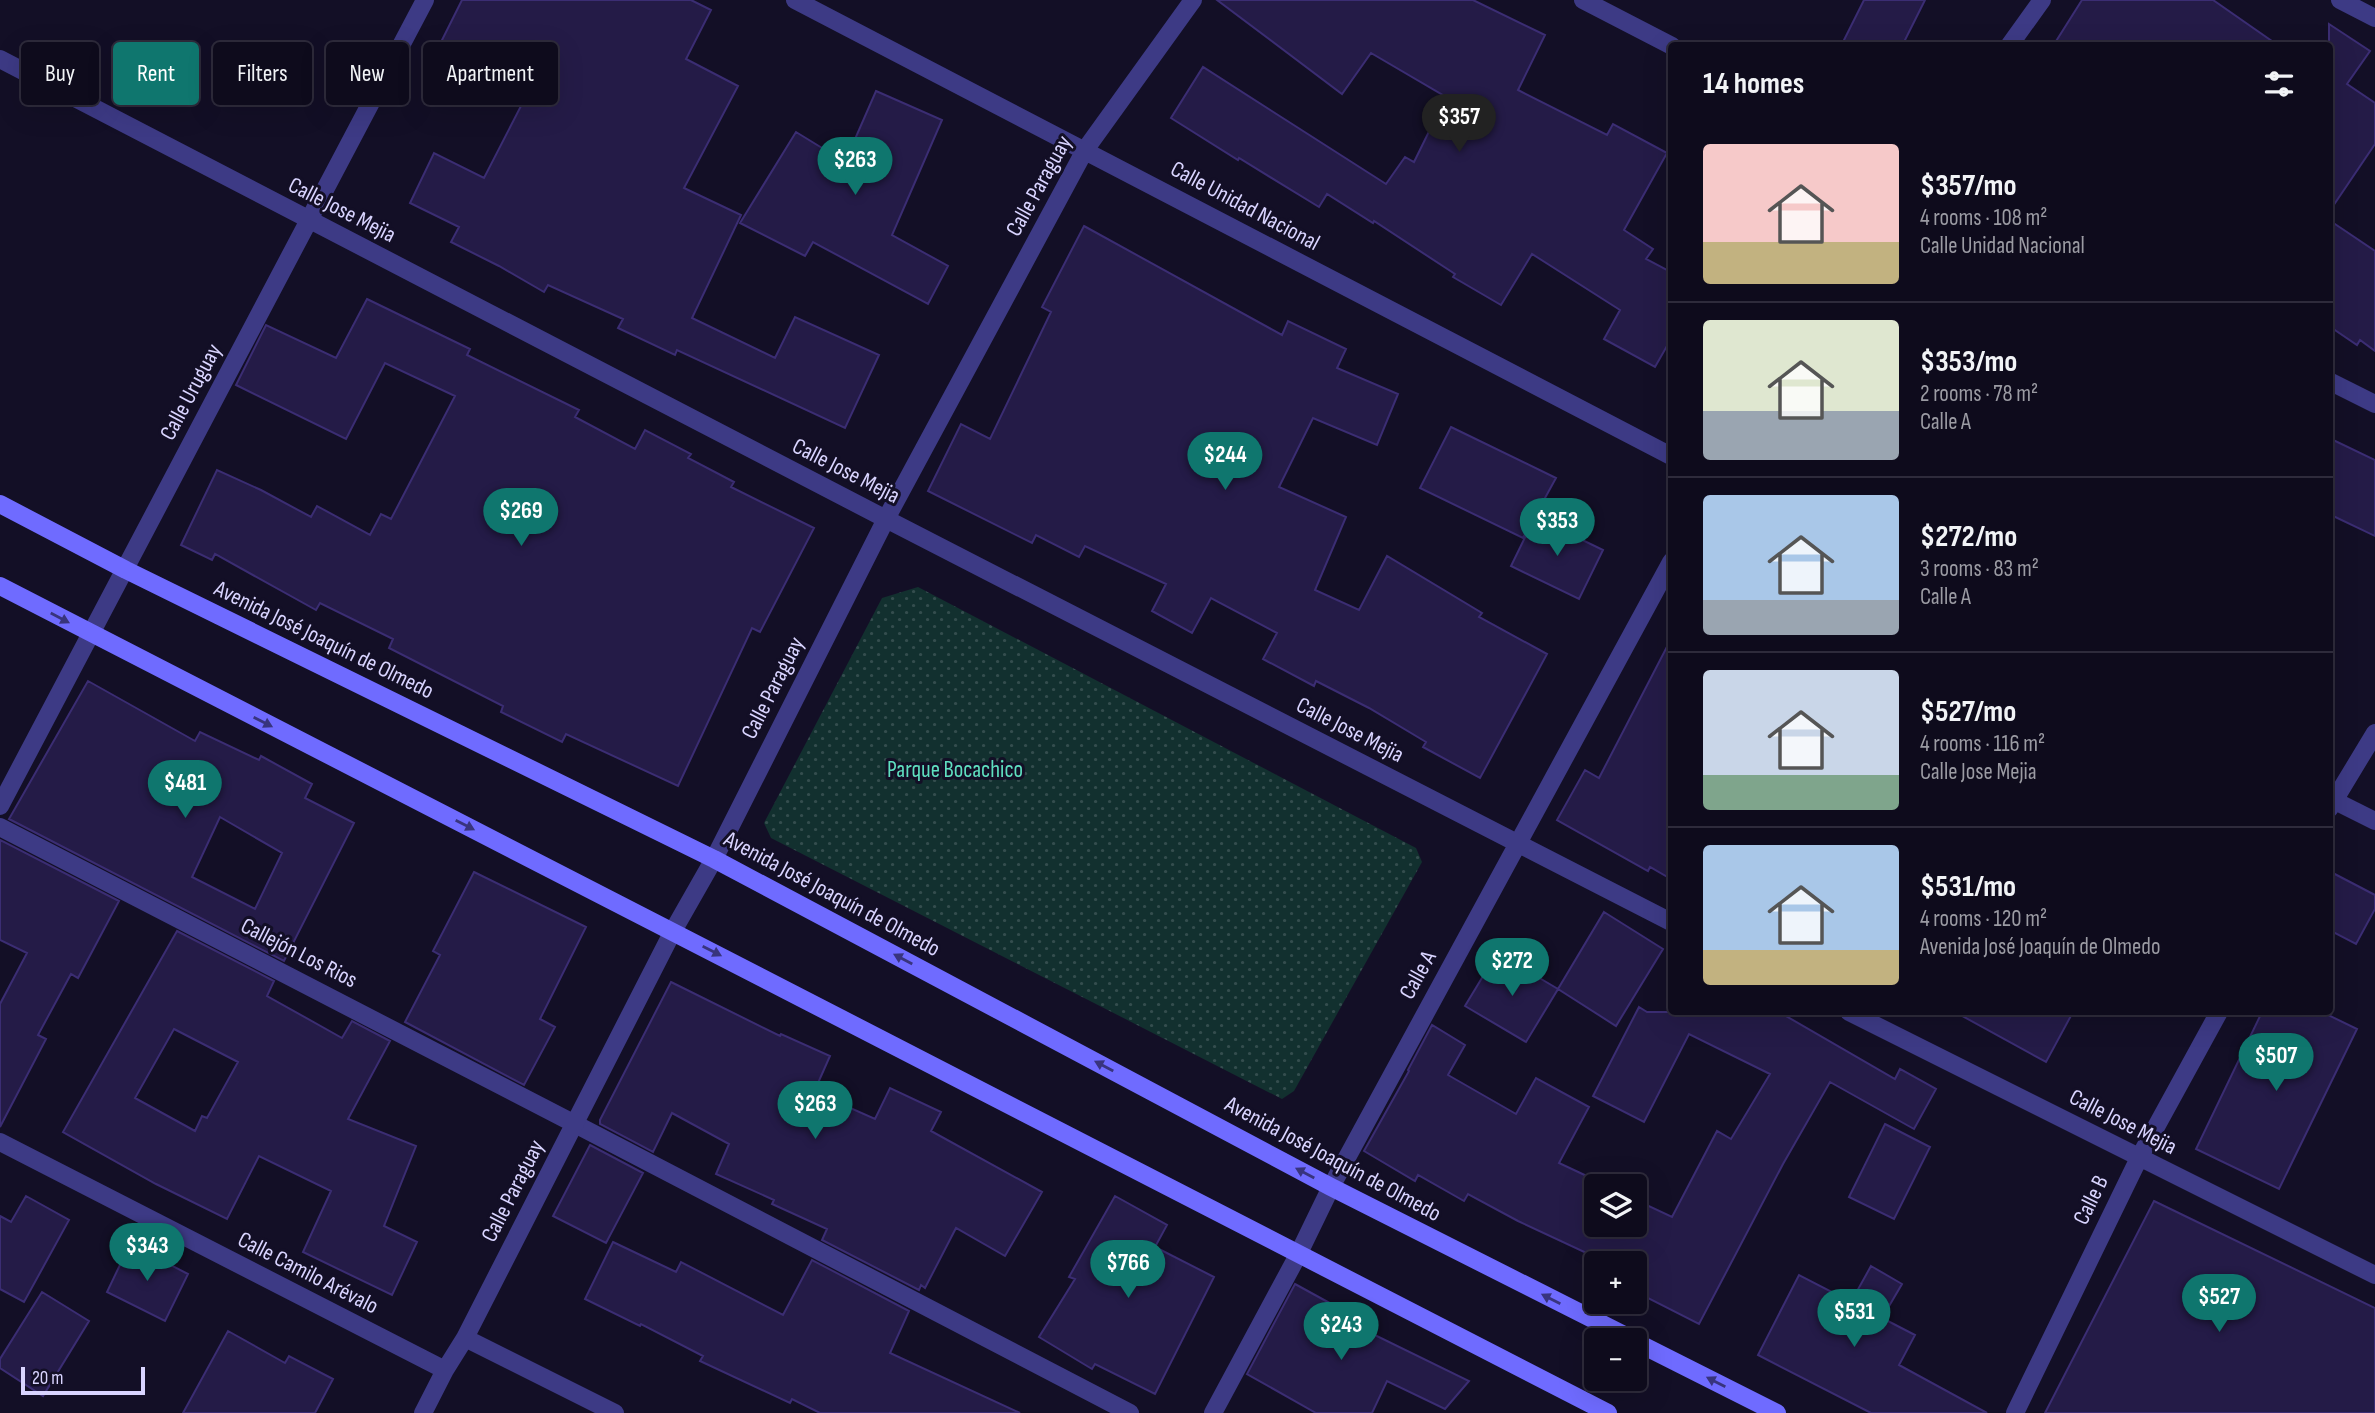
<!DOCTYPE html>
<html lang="en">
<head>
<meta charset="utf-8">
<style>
  body { margin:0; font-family:"Sofia Sans Condensed",sans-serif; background:#1c1929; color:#f1f3f6; height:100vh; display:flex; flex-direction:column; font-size:26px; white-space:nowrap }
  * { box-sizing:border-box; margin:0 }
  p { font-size:23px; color:#9b9ba3 }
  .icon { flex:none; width:38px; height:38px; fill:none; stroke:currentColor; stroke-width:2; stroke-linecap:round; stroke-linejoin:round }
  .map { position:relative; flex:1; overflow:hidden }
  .panel { position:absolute; left:1668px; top:42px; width:665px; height:973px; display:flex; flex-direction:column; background:#0e0b1c; border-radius:7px; box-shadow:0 7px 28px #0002,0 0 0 2px #2e2b3b }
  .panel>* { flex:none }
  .guide { position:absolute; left:21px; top:42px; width:665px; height:63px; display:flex; gap:14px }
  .fabs { position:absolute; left:1584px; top:1174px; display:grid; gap:14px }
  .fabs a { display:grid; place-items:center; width:63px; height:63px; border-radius:7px; background:#0e0b1c; box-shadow:0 7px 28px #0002,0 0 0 2px #2e2b3b; font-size:35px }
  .scale { position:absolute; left:21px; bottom:18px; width:124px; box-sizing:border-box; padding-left:7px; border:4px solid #d9d4ff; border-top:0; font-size:19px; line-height:24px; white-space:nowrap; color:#d9d4ff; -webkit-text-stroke:5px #130f26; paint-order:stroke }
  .price { position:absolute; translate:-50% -60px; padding:0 16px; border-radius:24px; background:#0f766e; color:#fff; font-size:23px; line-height:46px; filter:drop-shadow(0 2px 4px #0008) }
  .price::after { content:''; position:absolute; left:50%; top:42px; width:21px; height:16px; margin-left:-10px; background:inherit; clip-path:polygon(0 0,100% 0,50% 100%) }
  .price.selected { background:#222; color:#fff }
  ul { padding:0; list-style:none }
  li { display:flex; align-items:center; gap:21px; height:175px; padding:0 35px }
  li+li { border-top:2px solid #2e2b3b }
  li span { display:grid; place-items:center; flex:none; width:196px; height:140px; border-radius:7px; color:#555 }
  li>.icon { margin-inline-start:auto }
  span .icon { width:84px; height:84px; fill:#fffc; stroke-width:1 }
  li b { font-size:30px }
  h2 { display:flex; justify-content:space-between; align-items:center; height:84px; padding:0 35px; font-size:30px }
  .tag { padding:0 24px; border-radius:7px; background:#0e0b1c; box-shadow:0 7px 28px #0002,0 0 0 2px #2e2b3b; font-size:24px; line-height:63px }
  .tag.selected { background:#0f766e; color:#fff }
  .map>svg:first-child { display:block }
</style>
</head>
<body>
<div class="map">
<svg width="2375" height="1413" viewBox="0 0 2375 1413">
  <defs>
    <pattern id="grass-dots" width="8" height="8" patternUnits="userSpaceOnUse" patternTransform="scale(1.75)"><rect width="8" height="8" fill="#12302f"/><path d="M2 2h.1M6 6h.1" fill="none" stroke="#344d4e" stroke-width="1.8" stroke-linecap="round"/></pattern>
  </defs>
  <rect width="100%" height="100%" fill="#130f26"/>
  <path fill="url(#grass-dots)" d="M 918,587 L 1416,848 L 1422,862 L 1294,1091 L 1282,1099 L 771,838 L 764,823 L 882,598 Z"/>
  <path fill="#241b47" stroke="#3b2d73" stroke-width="2" fill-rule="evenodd" d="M 462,0 L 691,0 L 711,10 L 686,59 L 738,86 L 684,188 L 741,215 L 692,318 L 775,358 L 795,317 L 879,355 L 845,428 L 677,350 L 675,355 L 618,328 L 623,319 L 548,285 L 544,292 L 499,266 L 451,242 L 459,227 L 410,203 L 434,153 L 484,178 L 521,106 L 434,56 Z
    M 1217,0 L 1473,0 L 1545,35 L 1518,90 L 1607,135 L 1613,124 L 1667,153 L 1624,230 L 1653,249 L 1646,259 L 1671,272 L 1671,339 L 1655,367 L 1604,339 L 1620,310 L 1532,254 L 1501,305 L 1453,277 L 1455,274 L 1374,221 L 1373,223 L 1327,194 L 1319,207 L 1239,158 L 1238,160 L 1171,118 L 1203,67 L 1386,184 L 1405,157 L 1414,162 L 1446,97 L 1371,53 L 1342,94 Z
    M 1864,0 L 1925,0 L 1902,46 L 1841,46 Z
    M 2082,0 L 2213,0 L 2279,46 L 2053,46 Z
    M 2329,24 L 2370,51 L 2347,84 L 2375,103 L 2375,144 L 2329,212 Z
    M 876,91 L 942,120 L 892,235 L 948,266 L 928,304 L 813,242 L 805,256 L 740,223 L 796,132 L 845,162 Z
    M 2329,220 L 2375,251 L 2375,351 L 2360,340 L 2357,345 L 2329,326 Z
    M 1084,226 L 1282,335 L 1288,321 L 1346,349 L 1337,368 L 1398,394 L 1377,445 L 1313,418 L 1279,487 L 1346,517 L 1315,590 L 1359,610 L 1387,556 L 1482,613 L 1479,617 L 1547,654 L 1480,778 L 1423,747 L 1426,742 L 1369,708 L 1316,681 L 1314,686 L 1263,659 L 1277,633 L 1211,598 L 1192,633 L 1152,611 L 1166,584 L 1085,546 L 1079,557 L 1036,535 L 1032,543 L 928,491 L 961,424 L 990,439 L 1051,312 L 1042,307 Z
    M 367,299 L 470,349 L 467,355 L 579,410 L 575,417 L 635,449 L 645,430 L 691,454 L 688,458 L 734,482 L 731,487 L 814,528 L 760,632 L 752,628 L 678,786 L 566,734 L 562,742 L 501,712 L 503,706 L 389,648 L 393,639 L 320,603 L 316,610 L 215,554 L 212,560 L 181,545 L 217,470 L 261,490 L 311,517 L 317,506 L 370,535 L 381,514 L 391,519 L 455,396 L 385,363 L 346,439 L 236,385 L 266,325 L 336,358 Z
    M 1451,427 L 1556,478 L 1523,538 L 1420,488 Z
    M 2329,438 L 2375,460 L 2375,536 L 2329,514 Z
    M 1535,517 L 1603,550 L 1579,599 L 1511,566 Z
    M 1671,639 L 1671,879 L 1650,867 L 1648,871 L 1557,820 L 1585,770 L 1599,778 Z
    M 88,681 L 195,741 L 200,732 L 259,760 L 261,756 L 312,784 L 305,798 L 354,823 L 284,961 L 9,819 ZM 220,817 L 282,853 L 255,909 L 192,877 Z
    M 0,840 L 119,901 L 78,978 L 71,974 L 38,1035 L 46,1039 L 0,1127 L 0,1004 L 27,953 L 0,940 Z
    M 2329,871 L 2375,895 L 2375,909 L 2356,944 L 2329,930 Z
    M 474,872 L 586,927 L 540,1019 L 555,1027 L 524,1085 L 405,1022 L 440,955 L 433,951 Z
    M 1604,912 L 1663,949 L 1616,1026 L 1558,989 Z
    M 177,931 L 274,981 L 267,996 L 342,1038 L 352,1021 L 390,1041 L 348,1119 L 416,1146 L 384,1226 L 417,1242 L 392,1295 L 303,1252 L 331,1191 L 259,1156 L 227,1219 L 156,1184 L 63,1132 ZM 174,1029 L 238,1062 L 207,1118 L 202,1116 L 195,1131 L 135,1098 Z
    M 1497,953 L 1558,989 L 1526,1042 L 1465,1006 Z
    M 671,982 L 780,1036 L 781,1034 L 830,1056 L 814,1092 L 875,1119 L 890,1088 L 941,1112 L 931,1131 L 1042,1192 L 1005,1256 L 956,1228 L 925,1288 L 921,1285 L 919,1290 L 822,1240 L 827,1229 L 772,1204 L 774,1200 L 716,1174 L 729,1144 L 672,1113 L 653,1152 L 600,1124 L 600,1120 Z
    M 1639,1007 L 1647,1012 L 1779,1012 L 1895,1079 L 1900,1069 L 1936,1089 L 1914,1129 L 1830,1082 L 1783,1164 L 1699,1324 L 1634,1291 L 1634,1264 L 1610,1264 L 1518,1221 L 1468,1194 L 1464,1201 L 1418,1175 L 1415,1181 L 1364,1151 L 1409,1071 L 1408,1070 L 1432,1025 L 1465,1045 L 1448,1075 L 1516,1114 L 1536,1078 L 1589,1107 L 1559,1163 L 1608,1186 L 1596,1186 L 1596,1225 L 1634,1225 L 1634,1199 L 1672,1217 L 1717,1131 L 1731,1139 L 1770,1074 L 1689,1034 L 1644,1122 L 1593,1096 Z
    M 1955,1012 L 2073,1012 L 2046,1062 Z
    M 2262,1012 L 2322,1012 L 2357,1029 L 2279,1189 L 2196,1149 Z
    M 1885,1124 L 1930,1147 L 1894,1219 L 1849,1197 Z
    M 590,1145 L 643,1173 L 606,1243 L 553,1216 Z
    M 26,1196 L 69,1220 L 24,1302 L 0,1289 L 0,1216 L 11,1222 Z
    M 1115,1196 L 1167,1225 L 1155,1247 L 1214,1277 L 1155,1394 L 1095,1364 L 1092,1369 L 1039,1337 L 1075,1279 L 1069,1277 Z
    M 2154,1201 L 2375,1308 L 2375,1413 L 2045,1413 Z
    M 613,1242 L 676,1272 L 681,1262 L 783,1315 L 812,1260 L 909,1311 L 890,1353 L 1020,1413 L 820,1413 L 792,1399 L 790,1403 L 700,1361 L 703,1356 L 641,1324 L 640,1326 L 585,1299 Z
    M 130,1244 L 188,1274 L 165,1321 L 107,1292 Z
    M 1871,1266 L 1902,1284 L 1882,1318 L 1915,1335 L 1899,1365 L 1987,1413 L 1871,1413 L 1758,1355 L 1799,1275 L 1851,1302 Z
    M 1295,1284 L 1346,1312 L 1342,1319 L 1469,1381 L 1445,1409 L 1387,1381 L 1372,1413 L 1316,1413 L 1247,1374 Z
    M 42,1292 L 89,1321 L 43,1396 L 0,1368 L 0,1359 Z
    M 228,1331 L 285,1363 L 289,1356 L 333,1379 L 315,1413 L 183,1413 Z"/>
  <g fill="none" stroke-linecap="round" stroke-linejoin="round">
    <path stroke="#3d3a85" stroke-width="18" d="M 575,1124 L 1130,1413"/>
    <path stroke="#3d3a85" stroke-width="18" d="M 795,0 L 1671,456
      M 1583,0 L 1672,46
      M 2340,0 L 2375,18
      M 2009,46 L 2042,0
      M 0,59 L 886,519 L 1671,922
      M 2329,381 L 2375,404
      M 2329,798 L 2375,821
      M 0,806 L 425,0
      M 2329,809 L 2375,733
      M 0,827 L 575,1124
      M 1849,1012 L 2375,1275
      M 0,1142 L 445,1370
      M 465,1338 L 615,1413
      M 423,1413 L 445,1370 L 465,1338 L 673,931 L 714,859 L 886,519 L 1085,150 L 1193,0
      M 1213,1413 L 1298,1255 L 1331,1187 L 1671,562
      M 2015,1413 L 2139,1158 L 2219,1012"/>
    <path stroke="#6f6bff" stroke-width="18" d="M 0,504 L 126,570 L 714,859 L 1331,1187 L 1634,1340
      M 0,586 L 1608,1413
      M 1634,1341 L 1777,1413"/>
  </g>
  <defs><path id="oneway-solid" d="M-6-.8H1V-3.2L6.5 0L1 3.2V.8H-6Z" transform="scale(1.75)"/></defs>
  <g fill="#38347d">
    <use href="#oneway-solid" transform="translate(60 618) rotate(28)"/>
    <use href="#oneway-solid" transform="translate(263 722) rotate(27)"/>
    <use href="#oneway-solid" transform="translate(465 825) rotate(27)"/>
    <use href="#oneway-solid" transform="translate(712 951) rotate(27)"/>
    <use href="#oneway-solid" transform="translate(903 959) rotate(-152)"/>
    <use href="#oneway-solid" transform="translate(1104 1066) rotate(-152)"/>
    <use href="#oneway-solid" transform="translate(1305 1173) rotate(-152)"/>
    <use href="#oneway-solid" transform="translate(1551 1299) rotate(-153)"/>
    <use href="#oneway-solid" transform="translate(1716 1382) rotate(-153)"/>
  </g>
  <g text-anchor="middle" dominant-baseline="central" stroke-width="6" stroke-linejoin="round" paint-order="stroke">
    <g font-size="23" fill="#d9d4ff" stroke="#130f26">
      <text transform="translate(1039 186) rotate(-61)">Calle Paraguay</text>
      <text transform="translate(1245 206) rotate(28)">Calle Unidad Nacional</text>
      <text transform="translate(342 210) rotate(27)">Calle Jose Mejia</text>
      <text transform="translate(191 392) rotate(-62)">Calle Uruguay</text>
      <text transform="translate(846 471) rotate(27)">Calle Jose Mejia</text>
      <text transform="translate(324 640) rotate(26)">Avenida José Joaquín de Olmedo</text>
      <text transform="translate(773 688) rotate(-63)">Calle Paraguay</text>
      <text transform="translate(1350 730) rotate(27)">Calle Jose Mejia</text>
      <text transform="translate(832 894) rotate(28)">Avenida José Joaquín de Olmedo</text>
      <text transform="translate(299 953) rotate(27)">Callejón Los Rios</text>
      <text transform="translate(1418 975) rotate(-61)">Calle A</text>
      <text transform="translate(2123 1122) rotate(27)">Calle Jose Mejia</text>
      <text transform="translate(1333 1159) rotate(28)">Avenida José Joaquín de Olmedo</text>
      <text transform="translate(513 1191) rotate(-63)">Calle Paraguay</text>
      <text transform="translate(2091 1200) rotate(-64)">Calle B</text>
      <text transform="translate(308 1273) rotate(27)">Calle Camilo Arévalo</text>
    </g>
    <g font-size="23" fill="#5fe0c0" stroke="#130f26">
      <text x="955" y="770">Parque Bocachico</text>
    </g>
  </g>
</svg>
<div class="fabs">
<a><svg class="icon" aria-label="layers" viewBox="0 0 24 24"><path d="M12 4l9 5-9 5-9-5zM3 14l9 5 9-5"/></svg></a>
<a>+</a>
<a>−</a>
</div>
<div class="scale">20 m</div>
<b class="price selected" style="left:1459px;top:154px">$357</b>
<b class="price" style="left:855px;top:197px">$263</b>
<b class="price" style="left:1225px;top:492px">$244</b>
<b class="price" style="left:521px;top:548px">$269</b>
<b class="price" style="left:1557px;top:558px">$353</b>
<b class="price" style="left:185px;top:820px">$481</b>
<b class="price" style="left:1512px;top:998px">$272</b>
<b class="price" style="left:2276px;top:1093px">$507</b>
<b class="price" style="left:815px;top:1141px">$263</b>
<b class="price" style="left:147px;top:1283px">$343</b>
<b class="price" style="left:1128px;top:1300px">$766</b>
<b class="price" style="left:2219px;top:1334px">$527</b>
<b class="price" style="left:1854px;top:1349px">$531</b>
<b class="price" style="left:1341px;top:1362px">$243</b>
<div class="guide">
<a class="tag">Buy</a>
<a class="tag selected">Rent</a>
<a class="tag">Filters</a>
<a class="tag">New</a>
<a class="tag">Apartment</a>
</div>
<section class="panel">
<h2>14 homes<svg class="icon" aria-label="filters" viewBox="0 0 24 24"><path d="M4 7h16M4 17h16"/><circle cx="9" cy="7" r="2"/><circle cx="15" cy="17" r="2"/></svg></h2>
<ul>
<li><span style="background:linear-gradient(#f6c9c9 70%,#c2b280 0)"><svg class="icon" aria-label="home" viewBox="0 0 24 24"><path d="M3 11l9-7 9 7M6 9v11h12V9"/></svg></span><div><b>$357/mo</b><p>4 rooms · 108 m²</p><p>Calle Unidad Nacional</p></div></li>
<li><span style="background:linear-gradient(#dfe7d0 65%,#9aa5b1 0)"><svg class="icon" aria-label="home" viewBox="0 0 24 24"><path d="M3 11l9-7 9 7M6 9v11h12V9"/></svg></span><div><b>$353/mo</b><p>2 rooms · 78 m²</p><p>Calle A</p></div></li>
<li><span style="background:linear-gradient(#a9c7e8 75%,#9aa5b1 0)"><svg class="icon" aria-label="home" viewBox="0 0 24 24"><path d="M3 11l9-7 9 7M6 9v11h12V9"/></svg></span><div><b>$272/mo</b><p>3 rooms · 83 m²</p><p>Calle A</p></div></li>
<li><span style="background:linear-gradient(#c9d6e8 75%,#7fa58c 0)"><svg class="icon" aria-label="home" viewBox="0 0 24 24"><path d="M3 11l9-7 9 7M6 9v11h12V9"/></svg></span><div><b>$527/mo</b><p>4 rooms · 116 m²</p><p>Calle Jose Mejia</p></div></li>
<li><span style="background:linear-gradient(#a9c7e8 75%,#c2b280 0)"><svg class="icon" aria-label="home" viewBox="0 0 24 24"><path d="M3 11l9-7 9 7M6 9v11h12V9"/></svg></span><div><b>$531/mo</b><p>4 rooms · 120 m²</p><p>Avenida José Joaquín de Olmedo</p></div></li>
</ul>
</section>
</div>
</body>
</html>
